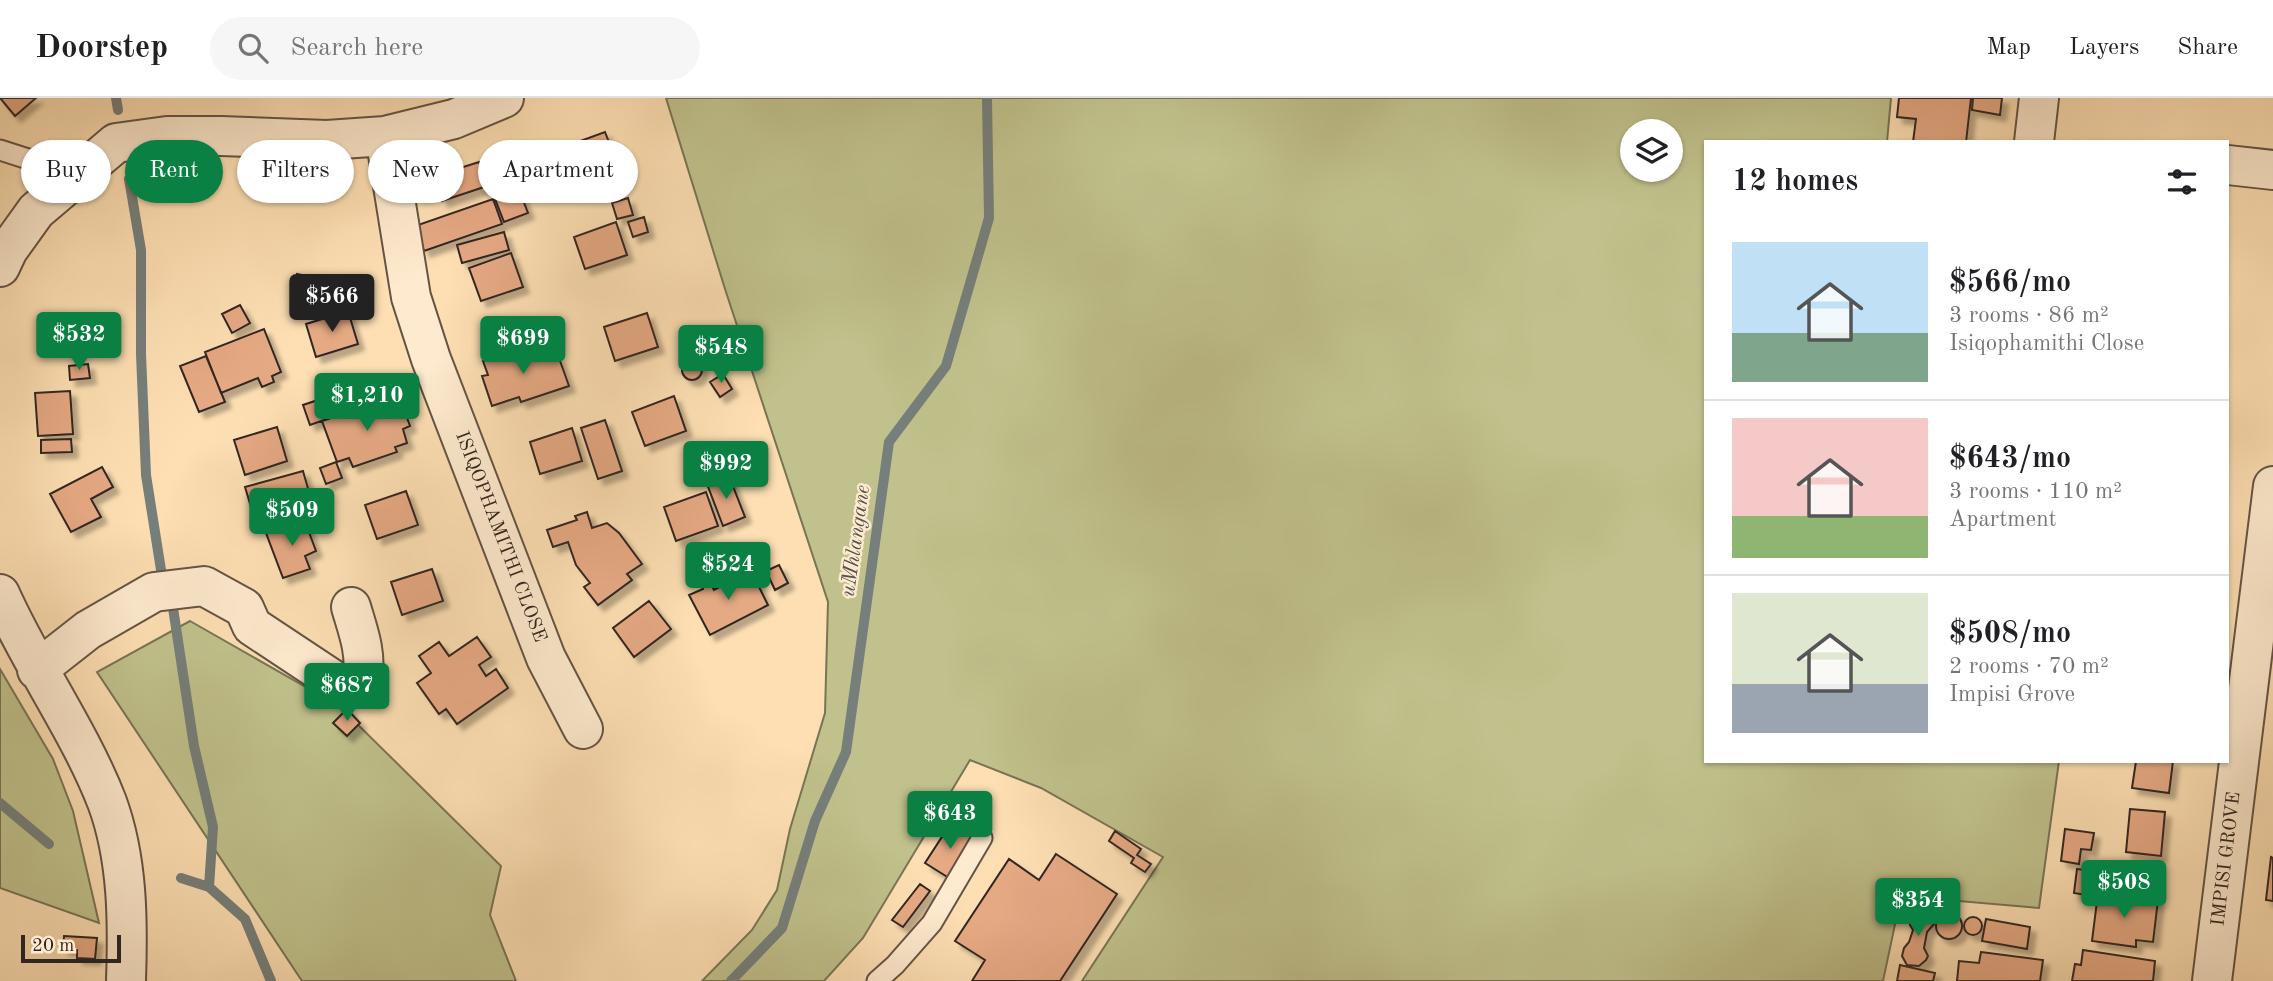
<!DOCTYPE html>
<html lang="en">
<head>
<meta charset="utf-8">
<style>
  body { margin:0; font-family:"Old Standard TT",serif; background:#f6f6f6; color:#202124; height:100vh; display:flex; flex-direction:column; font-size:26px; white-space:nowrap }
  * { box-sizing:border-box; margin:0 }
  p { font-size:23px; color:#757577 }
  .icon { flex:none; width:38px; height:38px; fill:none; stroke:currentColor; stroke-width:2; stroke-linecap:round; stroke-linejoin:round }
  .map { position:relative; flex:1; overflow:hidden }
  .sheet { position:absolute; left:1704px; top:42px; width:525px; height:623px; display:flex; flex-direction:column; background:#fff; border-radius:0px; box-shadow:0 2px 5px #0004 }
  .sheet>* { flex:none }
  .hud { position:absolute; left:21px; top:42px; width:665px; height:63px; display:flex; gap:14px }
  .buttons { position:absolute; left:1620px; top:21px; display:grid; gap:14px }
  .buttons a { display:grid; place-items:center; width:63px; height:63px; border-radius:50%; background:#fff; box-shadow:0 2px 5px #0004; font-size:35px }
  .scale { position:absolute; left:21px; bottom:18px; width:100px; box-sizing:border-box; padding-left:7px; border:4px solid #322620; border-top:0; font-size:19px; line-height:24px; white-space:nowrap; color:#322620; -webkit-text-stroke:5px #feeace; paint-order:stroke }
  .price { position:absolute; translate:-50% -60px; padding:0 16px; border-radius:7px; background:#0b8043; color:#fff; font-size:23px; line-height:46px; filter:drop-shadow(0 2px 4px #0008) }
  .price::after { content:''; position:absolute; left:50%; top:42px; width:21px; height:16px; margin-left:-10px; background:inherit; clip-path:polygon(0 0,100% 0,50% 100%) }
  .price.current { background:#222; color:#fff }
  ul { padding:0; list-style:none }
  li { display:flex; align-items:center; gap:21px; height:175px; padding:0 28px }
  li+li { border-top:2px solid #e0e0e0 }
  li span { display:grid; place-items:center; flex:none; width:196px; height:140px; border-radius:0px; color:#555 }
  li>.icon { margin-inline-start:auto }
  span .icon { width:84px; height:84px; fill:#fffc; stroke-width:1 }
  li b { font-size:30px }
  h2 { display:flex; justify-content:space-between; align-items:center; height:84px; padding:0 28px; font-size:30px }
  .chip { padding:0 24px; border-radius:32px; background:#fff; box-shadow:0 2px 5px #0004; font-size:24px; line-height:63px }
  .chip.current { background:#0b8043; color:#fff }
  header { display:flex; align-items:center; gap:42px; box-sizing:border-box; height:98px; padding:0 35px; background:#fff; border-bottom:2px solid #e0e0e0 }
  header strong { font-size:33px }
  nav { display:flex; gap:38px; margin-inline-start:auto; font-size:24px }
  .search { width:490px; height:63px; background:#f6f6f6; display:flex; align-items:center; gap:18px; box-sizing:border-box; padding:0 24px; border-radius:38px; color:#757577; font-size:26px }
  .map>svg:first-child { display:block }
</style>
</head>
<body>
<header>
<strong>Doorstep</strong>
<div class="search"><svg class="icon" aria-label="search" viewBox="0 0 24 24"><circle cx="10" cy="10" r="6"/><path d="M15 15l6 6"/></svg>Search here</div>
<nav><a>Map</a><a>Layers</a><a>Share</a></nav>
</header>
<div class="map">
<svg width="2273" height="883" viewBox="0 0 2273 883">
  <defs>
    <filter id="shadow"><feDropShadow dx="6" dy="6" stdDeviation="2" flood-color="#0004"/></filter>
  </defs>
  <rect width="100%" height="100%" fill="#fddfb3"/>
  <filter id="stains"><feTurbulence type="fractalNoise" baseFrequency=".00286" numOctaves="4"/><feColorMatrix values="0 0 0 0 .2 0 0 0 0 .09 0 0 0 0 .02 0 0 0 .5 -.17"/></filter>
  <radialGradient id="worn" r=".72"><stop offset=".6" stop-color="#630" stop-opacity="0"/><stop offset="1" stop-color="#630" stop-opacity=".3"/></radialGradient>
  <path fill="#c0c18c" stroke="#797456" stroke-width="2" fill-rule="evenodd" d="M 666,0 L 1891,0 L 1887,44 L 1706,44 L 1706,663 L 2059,663 L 2039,810 L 1901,798 L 1883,883 L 1082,883 L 1163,759 L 1041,690 L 970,662 L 863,840 L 824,883 L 702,883 L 752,832 L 777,792 L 790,731 L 825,615 L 828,504 L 725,191 ZM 1633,33 L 1671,33 L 1671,72 L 1633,72 Z
    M 190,523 L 339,608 L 501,768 L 490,817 L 516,883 L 302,883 L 97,574 Z
    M 0,571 L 53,661 L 73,713 L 99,825 L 0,790 Z"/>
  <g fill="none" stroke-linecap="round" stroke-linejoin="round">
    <path stroke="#767f7b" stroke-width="10" d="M 116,0 L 118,12
      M 129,81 L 141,152 L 141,256 L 146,377 L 161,472
      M 173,510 L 194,648 L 213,729 L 209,789
      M 0,705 L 49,746
      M 181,780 L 209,789 L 245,821 L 271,883
      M 731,883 L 782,830 L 815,723 L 846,654 L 889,344 L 946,268 L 989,120 L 987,0"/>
  </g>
  <path fill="#e5a984" stroke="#322620" stroke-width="2" filter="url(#shadow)" d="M 0,0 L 36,0 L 15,18 Z
    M 1899,0 L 1971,0 L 1966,44 L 1913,44 L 1916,21 L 1897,19 Z
    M 1973,0 L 2002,0 L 2000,17 L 1972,12 Z
    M 605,34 L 618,67 L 558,88 L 547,55 Z
    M 503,51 L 528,115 L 504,124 L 482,67 L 491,63 L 489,56 Z
    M 479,64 L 487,88 L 442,103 L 439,92 L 419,98 L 411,74 L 434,66 L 438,77 Z
    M 628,100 L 633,117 L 617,121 L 612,105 Z
    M 493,101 L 502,126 L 424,153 L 415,128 Z
    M 644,119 L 648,134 L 633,139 L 628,124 Z
    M 616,124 L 627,157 L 585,171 L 574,139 Z
    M 504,134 L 509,152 L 462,165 L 457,147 Z
    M 511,155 L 523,189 L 481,203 L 469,170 Z
    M 297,176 L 335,184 L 331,202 L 312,198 L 309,208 L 291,204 Z
    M 240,207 L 250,225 L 232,235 L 222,216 Z
    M 348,213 L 358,246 L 316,259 L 306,226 Z
    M 647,215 L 658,249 L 615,263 L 604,229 Z
    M 264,231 L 281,274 L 272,278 L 274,284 L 262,289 L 258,280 L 221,295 L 205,254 Z
    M 545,247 L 551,263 L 559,260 L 569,288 L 521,304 L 519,299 L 492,308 L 482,278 L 488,277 L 483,263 L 518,251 L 520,256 Z
    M 206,258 L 225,304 L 199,314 L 180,268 Z
    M682 272a10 10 0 1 1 20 0a10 10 0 1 1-20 0Z
    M 88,266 L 90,280 L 70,282 L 69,268 Z
    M 723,276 L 732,291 L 720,299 L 710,284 Z
    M 351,291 L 358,310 L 310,327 L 303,307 Z
    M 70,293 L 73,336 L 38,338 L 35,295 Z
    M 674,298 L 686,333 L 645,348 L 632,314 Z
    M 391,300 L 398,320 L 406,317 L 410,328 L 403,331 L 407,345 L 395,349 L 397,354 L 353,369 L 349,360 L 337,364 L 322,323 Z
    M 605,322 L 622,373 L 598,381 L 581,330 Z
    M 277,329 L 287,363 L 245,377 L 234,342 Z
    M 572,330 L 582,363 L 540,376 L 530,344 Z
    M 71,341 L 72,354 L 41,355 L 41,342 Z
    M 336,364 L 342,380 L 326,386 L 320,370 Z
    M 102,369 L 113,389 L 91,401 L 101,419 L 71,434 L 50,396 Z
    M 303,373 L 309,394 L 251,409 L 245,389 Z
    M 729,378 L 745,419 L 723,428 L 707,386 Z
    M 406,393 L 418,427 L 377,441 L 365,407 Z
    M 706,394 L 718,428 L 676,443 L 664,409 Z
    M 587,414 L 592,430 L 607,425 L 619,435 L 642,466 L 627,476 L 632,482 L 598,507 L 584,489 L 590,485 L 576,467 L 568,444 L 553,449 L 547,432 L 577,422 L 575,418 Z
    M 304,421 L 316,453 L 305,458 L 310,471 L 283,480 L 266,435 Z
    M 779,467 L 788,485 L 775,492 L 766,473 Z
    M 432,471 L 443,503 L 402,517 L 391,484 Z
    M 751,473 L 768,507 L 710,537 L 689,497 L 703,491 L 699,483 L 707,479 L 714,492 Z
    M 649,503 L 671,531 L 634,559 L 613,530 Z
    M 477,539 L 491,559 L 479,567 L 486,578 L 496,571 L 508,590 L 457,626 L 446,611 L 439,616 L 417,585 L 431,575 L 419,558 L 439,544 L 449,558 Z
    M 347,611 L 360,625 L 347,638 L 333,625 Z
    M 2136,663 L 2173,663 L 2169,695 L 2132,690 Z
    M 2130,711 L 2165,714 L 2161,758 L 2126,754 Z
    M 951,725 L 975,741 L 949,780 L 925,765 Z
    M 2065,731 L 2094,735 L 2091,752 L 2081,751 L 2079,766 L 2061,763 Z
    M 1115,733 L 1141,751 L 1137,757 L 1151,766 L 1145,774 L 1131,765 L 1134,760 L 1109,743 Z
    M 1056,756 L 1117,796 L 1060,883 L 972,883 L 985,862 L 955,843 L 1009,761 L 1039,782 Z
    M 2271,759 L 2273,760 L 2273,803 L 2266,802 Z
    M 2077,771 L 2108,775 L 2106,796 L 2098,795 L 2098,799 L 2074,795 Z
    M 920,786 L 930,793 L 903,829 L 892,822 Z
    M 2098,795 L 2158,802 L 2153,844 L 2136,842 L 2136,849 L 2092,843 Z
    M 1919,811 L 1931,815 L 1934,826 L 1927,834 L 1924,850 L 1928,858 L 1926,862 L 1919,868 L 1907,867 L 1902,858 L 1904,850 L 1909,844 L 1913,832 L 1910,827 L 1910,819 Z
    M1936 828a13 13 0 1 1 26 0a13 13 0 1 1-26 0Z
    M1964 828a9 9 0 1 1 18 0a9 9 0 1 1-18 0Z
    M 1986,821 L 2030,829 L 2027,851 L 1982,843 Z
    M 64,838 L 97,840 L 95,861 L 77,860 L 77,852 L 63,851 Z
    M 2083,852 L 2155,863 L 2153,883 L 2072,883 L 2075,866 L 2081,867 Z
    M 1981,854 L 2043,862 L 2040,883 L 1957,883 L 1959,863 L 1979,865 Z
    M 1900,867 L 1935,875 L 1933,883 L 1897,883 Z"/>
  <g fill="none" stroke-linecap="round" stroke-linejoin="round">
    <defs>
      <path id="lane" d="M 0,52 L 78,77
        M 877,883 L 895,867 L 932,825 L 982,740"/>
      <path id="street" d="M 385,38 L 411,199 L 431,261 L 546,560 L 583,631
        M 2034,44 L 2039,0
        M 2228,67 L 2273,72
        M 0,169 L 8,152 L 36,113 L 116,45 L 167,38 L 221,38 L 327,42 L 385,38 L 454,21 L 504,0
        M 0,496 C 32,568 79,632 107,704 C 128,761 128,824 126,883
        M 37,572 L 88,532 L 154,494 L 204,488 L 244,510 L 252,528 L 335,583 C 347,586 353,588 363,579 C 366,553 358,533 351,509
        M 2212,883 L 2273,388"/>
    </defs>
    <use href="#lane" stroke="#655445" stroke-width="23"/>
    <use href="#street" stroke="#655445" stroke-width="42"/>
    <use href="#lane" stroke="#feeace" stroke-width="19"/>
    <use href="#street" stroke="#feeace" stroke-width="38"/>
  </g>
  <g text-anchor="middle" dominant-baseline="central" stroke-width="5" stroke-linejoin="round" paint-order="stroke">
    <g font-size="19" fill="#322620" stroke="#feeace">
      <text transform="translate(500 439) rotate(69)">ISIQOPHAMITHI CLOSE</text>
      <text transform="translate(2227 761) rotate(-83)">IMPISI GROVE</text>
    </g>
    <g font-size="21" font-style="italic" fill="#54524d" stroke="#feeace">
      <text transform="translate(856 443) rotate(-82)">uMhlangane</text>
    </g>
  </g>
  <rect width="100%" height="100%" filter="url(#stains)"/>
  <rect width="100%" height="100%" fill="url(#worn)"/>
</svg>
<div class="buttons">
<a><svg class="icon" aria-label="layers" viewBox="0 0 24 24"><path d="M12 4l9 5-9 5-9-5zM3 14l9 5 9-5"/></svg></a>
</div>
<div class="scale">20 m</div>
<b class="price current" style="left:332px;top:236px">$566</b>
<b class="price" style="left:79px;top:274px">$532</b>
<b class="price" style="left:523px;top:278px">$699</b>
<b class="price" style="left:721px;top:287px">$548</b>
<b class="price" style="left:367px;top:335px">$1,210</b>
<b class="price" style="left:726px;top:403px">$992</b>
<b class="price" style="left:292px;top:450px">$509</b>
<b class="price" style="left:728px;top:504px">$524</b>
<b class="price" style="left:347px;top:625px">$687</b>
<b class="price" style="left:950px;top:753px">$643</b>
<b class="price" style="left:2124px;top:822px">$508</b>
<b class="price" style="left:1918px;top:840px">$354</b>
<div class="hud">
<a class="chip">Buy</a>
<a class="chip current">Rent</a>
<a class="chip">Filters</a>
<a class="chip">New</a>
<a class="chip">Apartment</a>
</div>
<section class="sheet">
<h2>12 homes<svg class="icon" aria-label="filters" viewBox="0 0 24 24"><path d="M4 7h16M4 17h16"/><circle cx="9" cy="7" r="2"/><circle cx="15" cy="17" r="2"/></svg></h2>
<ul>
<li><span style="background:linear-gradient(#bfe0f5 65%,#7fa58c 0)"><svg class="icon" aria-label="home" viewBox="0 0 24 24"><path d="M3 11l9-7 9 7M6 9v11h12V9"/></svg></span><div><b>$566/mo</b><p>3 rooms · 86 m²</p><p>Isiqophamithi Close</p></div></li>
<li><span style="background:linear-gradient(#f6c9c9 70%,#8fb573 0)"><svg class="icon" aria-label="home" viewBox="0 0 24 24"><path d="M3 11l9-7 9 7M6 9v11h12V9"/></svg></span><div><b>$643/mo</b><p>3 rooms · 110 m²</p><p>Apartment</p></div></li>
<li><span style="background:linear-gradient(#dfe7d0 65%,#9aa5b1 0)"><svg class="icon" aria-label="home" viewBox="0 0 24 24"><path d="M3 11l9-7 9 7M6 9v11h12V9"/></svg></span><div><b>$508/mo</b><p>2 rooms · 70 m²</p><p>Impisi Grove</p></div></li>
</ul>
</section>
</div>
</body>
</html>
